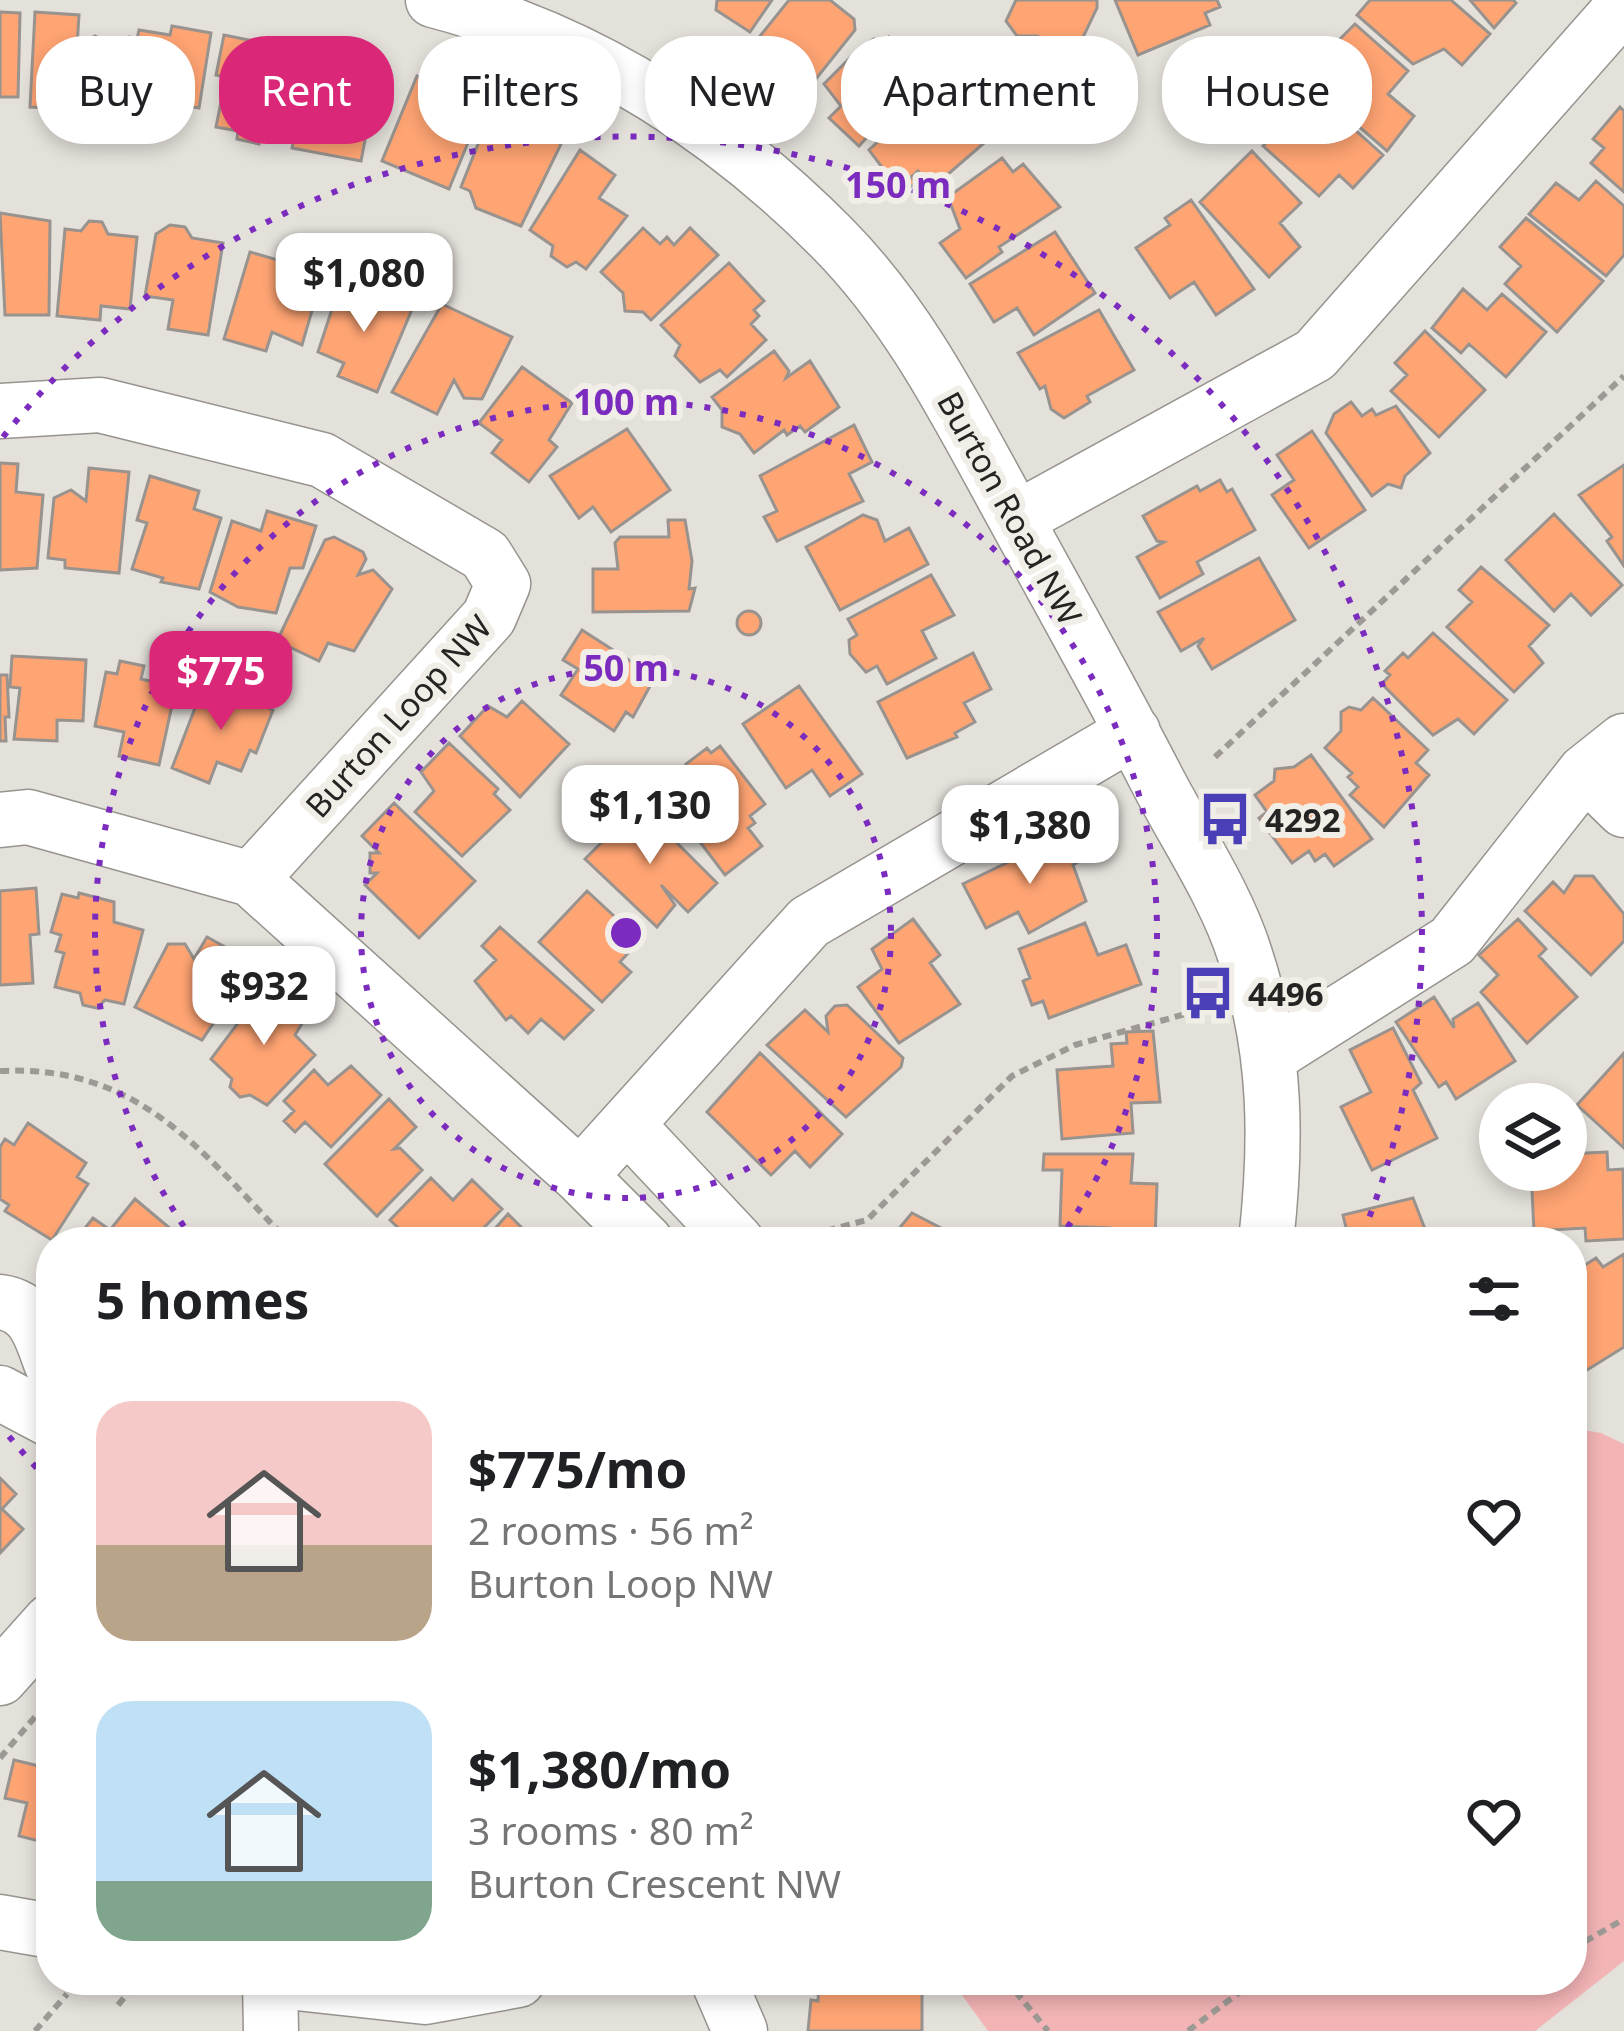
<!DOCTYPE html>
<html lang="en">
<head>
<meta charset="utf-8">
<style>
  body { margin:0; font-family:"Noto Sans",sans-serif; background:#f6f6f6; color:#202124; height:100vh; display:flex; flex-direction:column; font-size:45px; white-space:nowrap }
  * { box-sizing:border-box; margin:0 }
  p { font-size:39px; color:#757577 }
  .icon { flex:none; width:66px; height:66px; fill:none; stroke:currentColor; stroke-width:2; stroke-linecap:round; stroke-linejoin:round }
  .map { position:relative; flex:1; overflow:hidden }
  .drawer { position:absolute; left:36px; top:1227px; width:1551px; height:768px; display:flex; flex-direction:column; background:#fff; border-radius:48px; box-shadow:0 6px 18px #0003 }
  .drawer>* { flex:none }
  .guide { position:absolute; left:36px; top:36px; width:1554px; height:108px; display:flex; gap:24px }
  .buttons { position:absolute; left:1479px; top:1083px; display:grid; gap:24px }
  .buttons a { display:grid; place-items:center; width:108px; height:108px; border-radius:50%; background:#fff; box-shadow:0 6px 18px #0003; font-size:60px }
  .price { position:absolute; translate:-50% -102px; padding:0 27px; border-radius:24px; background:#fff; color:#222; font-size:39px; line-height:78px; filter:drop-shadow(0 3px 6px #0008) }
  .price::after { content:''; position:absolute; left:50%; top:72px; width:36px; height:27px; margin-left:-18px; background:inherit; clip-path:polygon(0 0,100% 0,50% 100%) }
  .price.selected { background:#db2777; color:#fff }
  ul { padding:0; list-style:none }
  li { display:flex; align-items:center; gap:36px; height:300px; padding:0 60px }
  li span { display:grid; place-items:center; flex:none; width:336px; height:240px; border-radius:36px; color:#555 }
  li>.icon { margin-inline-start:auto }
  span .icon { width:144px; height:144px; fill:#fffc; stroke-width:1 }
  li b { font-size:51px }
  h2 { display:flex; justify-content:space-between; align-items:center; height:144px; padding:0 60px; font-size:51px }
  .pill { padding:0 42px; border-radius:48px; background:#fff; box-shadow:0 6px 18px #0003; font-size:42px; line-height:108px }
  .pill.selected { background:#db2777; color:#fff }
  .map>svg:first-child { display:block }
</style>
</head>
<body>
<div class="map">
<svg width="1624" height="2031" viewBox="0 0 1624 2031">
  <rect width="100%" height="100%" fill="#e4e0da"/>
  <path fill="#f3b4b6" d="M 1572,1428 L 1601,1433 L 1624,1444 L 1624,1961 L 1535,2031 L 988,2031 L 951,1980 L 1572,1980 Z"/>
  <path fill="#ffa473" stroke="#99938f" stroke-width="3" d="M 717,0 L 772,0 L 750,32 L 716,10 Z
    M 789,0 L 830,0 L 854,19 L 855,30 L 811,85 L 795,71 L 786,82 L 748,51 Z
    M 1016,0 L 1097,0 L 1097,8 L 1075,54 L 1037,36 L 1017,36 L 1006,21 Z
    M 1115,0 L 1217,0 L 1220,7 L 1205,13 L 1210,25 L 1138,55 Z
    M 1370,0 L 1451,0 L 1490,34 L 1462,65 L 1444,49 L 1413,64 L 1357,15 Z
    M 1470,0 L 1513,0 L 1516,3 L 1494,28 Z
    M 0,12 L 20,13 L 18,97 L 0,97 Z
    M 35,12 L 79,15 L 77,47 L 95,36 L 110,44 L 106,112 L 30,107 Z
    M 1355,24 L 1408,71 L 1388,94 L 1414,116 L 1387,151 L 1302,77 Z
    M 172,26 L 211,33 L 199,108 L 120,95 L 129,37 L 137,39 L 139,30 L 170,35 Z
    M 224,35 L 273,45 L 275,75 L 293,79 L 285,121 L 274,119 L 270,140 L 260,138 L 259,144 L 237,139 L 238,131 L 216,127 L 226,77 L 216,75 Z
    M 889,37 L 923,75 L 859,146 L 829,118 L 841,106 L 824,84 L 858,50 L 874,39 L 881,46 Z
    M 339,59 L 379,67 L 361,161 L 292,148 L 307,73 L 334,79 Z
    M 417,76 L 455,92 L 448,111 L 476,123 L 449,189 L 382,161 Z
    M 936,88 L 984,143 L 932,188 L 918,171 L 911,177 L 916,182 L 902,194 L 869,150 Z
    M 1314,93 L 1383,155 L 1353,188 L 1339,175 L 1319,196 L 1263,146 Z
    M 1620,107 L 1624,111 L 1624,192 L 1591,163 L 1604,148 L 1593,139 Z
    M 525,121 L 563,140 L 521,226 L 476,208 L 470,191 L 461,187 L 486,124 L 516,141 Z
    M 580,150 L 615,175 L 599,198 L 627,216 L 586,269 L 576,262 L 567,267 L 551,256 L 553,246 L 530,230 Z
    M 1252,151 L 1301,203 L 1280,223 L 1300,247 L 1269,277 L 1200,202 Z
    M 1002,158 L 1013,172 L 1023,164 L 1060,207 L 999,247 L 1002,252 L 966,278 L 940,243 L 960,229 L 948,197 Z
    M 1596,181 L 1624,206 L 1624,255 L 1606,276 L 1529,214 L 1556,183 L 1579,200 Z
    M 1191,200 L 1254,289 L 1216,315 L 1194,282 L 1170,298 L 1136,248 L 1170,225 L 1165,218 Z
    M 0,213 L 50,221 L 49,315 L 5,315 Z
    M 1526,218 L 1603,281 L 1557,332 L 1505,284 L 1521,266 L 1500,247 Z
    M 89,221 L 102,222 L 108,234 L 137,237 L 130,309 L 101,306 L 100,320 L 57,316 L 65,229 L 81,231 Z
    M 170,225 L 185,227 L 192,238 L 223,243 L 208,335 L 168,329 L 173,300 L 145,296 L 156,234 Z
    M 643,228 L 660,244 L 667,237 L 674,245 L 690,228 L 718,255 L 651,320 L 643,312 L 625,311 L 623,293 L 601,272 Z
    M 1055,232 L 1095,293 L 1034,335 L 1017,308 L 994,322 L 970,284 Z
    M 250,252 L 323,273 L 302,345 L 272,332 L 266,351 L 224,339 Z
    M 729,263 L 764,301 L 754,310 L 759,316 L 751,324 L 766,340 L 727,377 L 720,370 L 700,382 L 675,356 L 680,345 L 661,325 Z
    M 354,285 L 413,307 L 377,392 L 338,376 L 344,363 L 318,352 L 334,303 L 345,288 Z
    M 1463,289 L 1487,310 L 1502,294 L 1546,332 L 1506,377 L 1469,344 L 1461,353 L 1432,328 Z
    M 442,304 L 512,337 L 482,399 L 464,398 L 454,380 L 437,414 L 392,392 Z
    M 1099,310 L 1134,370 L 1087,396 L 1090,402 L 1064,418 L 1051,409 L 1045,386 L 1040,389 L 1018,353 Z
    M 1425,331 L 1485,390 L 1439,437 L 1391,391 L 1407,375 L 1395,363 Z
    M 774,351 L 789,371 L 786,378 L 810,361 L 839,407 L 805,432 L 800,426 L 787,435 L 784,430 L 754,453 L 740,434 L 722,427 L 722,410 L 712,397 Z
    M 522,367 L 572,403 L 549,440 L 557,447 L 529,482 L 492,453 L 502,440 L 479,423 Z
    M 1351,402 L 1362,416 L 1372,409 L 1376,415 L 1396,406 L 1430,453 L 1405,476 L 1401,488 L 1388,484 L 1372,496 L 1326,433 L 1334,414 Z
    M 854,425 L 872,462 L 849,474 L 863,501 L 777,541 L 764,517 L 777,511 L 760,476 Z
    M 627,429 L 670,490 L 611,532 L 593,507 L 579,518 L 550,476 Z
    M 1312,431 L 1365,510 L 1309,548 L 1272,495 L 1294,480 L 1277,455 Z
    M 0,463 L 18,464 L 16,492 L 43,495 L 37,568 L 0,570 Z
    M 1624,465 L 1624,566 L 1607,541 L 1612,537 L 1579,495 Z
    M 89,468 L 129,472 L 119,573 L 65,568 L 65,560 L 48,558 L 54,498 L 71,490 L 86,501 Z
    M 150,476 L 199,491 L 194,509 L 221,518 L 199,589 L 161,582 L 163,578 L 132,569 L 147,523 L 137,520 Z
    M 1220,480 L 1227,492 L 1232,489 L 1255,530 L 1197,562 L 1203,574 L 1160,598 L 1137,557 L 1164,542 L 1157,541 L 1143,516 L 1197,486 L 1200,491 Z
    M 267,511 L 316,526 L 303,568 L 290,568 L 276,613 L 238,607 L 210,592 L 232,521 L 261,531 Z
    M 1554,514 L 1622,585 L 1591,615 L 1571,594 L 1554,611 L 1506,560 Z
    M 863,515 L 877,520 L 885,541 L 909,528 L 928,564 L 840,610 L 806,547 Z
    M 668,520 L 685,520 L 692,561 L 689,589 L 695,588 L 689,611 L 593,612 L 593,569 L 618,569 L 615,543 L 620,537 L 669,537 Z
    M 334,537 L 363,552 L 366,559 L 358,575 L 373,570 L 392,589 L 354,651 L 328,643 L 319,661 L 277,641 L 325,540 Z
    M 1259,558 L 1295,620 L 1212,669 L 1198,646 L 1204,638 L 1181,651 L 1158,612 Z
    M 1481,567 L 1549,625 L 1529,646 L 1543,663 L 1514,692 L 1447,627 L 1472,602 L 1459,590 Z
    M 931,575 L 954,615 L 922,631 L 936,658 L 887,684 L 877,666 L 866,672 L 850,654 L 849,640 L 857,635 L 848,619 Z
    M737 623a12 12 0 1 1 24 0a12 12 0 1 1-24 0Z
    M 582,630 L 655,677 L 633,717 L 626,712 L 614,731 L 561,695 L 578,669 L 563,660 Z
    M 1433,633 L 1507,700 L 1474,734 L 1458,719 L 1433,735 L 1382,684 L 1390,675 L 1385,671 L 1403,653 L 1408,658 Z
    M 973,653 L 991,689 L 964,703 L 975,722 L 955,733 L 957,737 L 907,758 L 878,702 Z
    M 12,656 L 86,660 L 83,721 L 57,720 L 57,741 L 14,739 L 20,688 L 10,687 Z
    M 120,661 L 144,666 L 141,679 L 176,687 L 159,765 L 119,756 L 124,732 L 95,726 L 106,672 L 117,674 Z
    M 0,675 L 7,675 L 9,717 L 5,717 L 6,741 L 0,741 Z
    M 205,682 L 273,710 L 256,753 L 250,750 L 241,771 L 217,762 L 209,783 L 172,768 Z
    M 799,686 L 862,774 L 830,796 L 812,770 L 786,788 L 743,724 Z
    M 1373,698 L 1428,750 L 1416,763 L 1429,775 L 1384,827 L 1350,795 L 1358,787 L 1348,777 L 1352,773 L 1325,748 L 1341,731 L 1341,712 L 1349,707 L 1361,710 Z
    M 522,701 L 569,744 L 520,797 L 460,736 L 488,706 L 507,717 Z
    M 449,743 L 498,789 L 494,794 L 510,810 L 462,856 L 415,812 L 434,791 L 421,772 Z
    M 720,746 L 765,804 L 750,816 L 755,823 L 748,828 L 762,846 L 725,875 L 662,792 L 690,770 L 686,764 L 707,748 L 711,753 Z
    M 1311,755 L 1372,839 L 1334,866 L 1325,854 L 1315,861 L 1309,851 L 1292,863 L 1259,818 L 1267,812 L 1255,795 L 1274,781 L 1275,769 L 1294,767 Z
    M 394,803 L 475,881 L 419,938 L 365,885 L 377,873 L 370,873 L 370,853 L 379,853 L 362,836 Z
    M 639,805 L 717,883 L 688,912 L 661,885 L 675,905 L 657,927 L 585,859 Z
    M 1064,835 L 1078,862 L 1073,865 L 1086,901 L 1029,933 L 1018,912 L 986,928 L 963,884 Z
    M 1575,876 L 1593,876 L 1624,914 L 1624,941 L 1591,975 L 1525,911 L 1553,882 L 1564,893 Z
    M 36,888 L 39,934 L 30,935 L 33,983 L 0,985 L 0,891 Z
    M 587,891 L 640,940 L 620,962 L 631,972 L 602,1002 L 539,942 Z
    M 79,893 L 114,902 L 114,922 L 143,930 L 124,1004 L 105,1000 L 97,1008 L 83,1005 L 80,993 L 55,987 L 64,953 L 56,951 L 61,935 L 51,932 L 62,894 L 78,898 Z
    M 913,919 L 940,955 L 930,963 L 960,1004 L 899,1043 L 858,987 L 882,969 L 872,949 Z
    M 1518,919 L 1546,949 L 1539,956 L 1577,997 L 1527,1043 L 1481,992 L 1498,975 L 1479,955 Z
    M 1085,923 L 1098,955 L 1126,945 L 1141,984 L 1049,1018 L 1043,1001 L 1032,1005 L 1023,981 L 1030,978 L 1019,949 Z
    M 500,927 L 593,1010 L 564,1039 L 541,1019 L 528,1033 L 511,1016 L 506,1020 L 475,981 L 496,960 L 482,946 Z
    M 207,937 L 254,963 L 202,1040 L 135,1007 L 168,944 L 185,944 L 194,959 Z
    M 271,979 L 280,988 L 276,992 L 304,1020 L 295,1035 L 315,1055 L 267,1105 L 250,1095 L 240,1097 L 230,1087 L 232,1079 L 211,1059 Z
    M 1434,997 L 1454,1028 L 1453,1019 L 1478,1003 L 1515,1061 L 1456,1099 L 1446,1082 L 1439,1087 L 1396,1022 Z
    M 847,1005 L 903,1058 L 901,1067 L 846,1117 L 767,1045 L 805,1010 L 828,1032 L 826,1016 L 835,1006 Z
    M 1393,1028 L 1421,1083 L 1413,1090 L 1437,1138 L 1372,1170 L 1341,1107 L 1371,1092 L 1350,1050 Z
    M 1153,1031 L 1160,1102 L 1131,1103 L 1133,1133 L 1062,1139 L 1057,1070 L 1113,1066 L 1111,1044 L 1127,1043 L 1126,1032 Z
    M 760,1053 L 842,1134 L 810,1167 L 795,1151 L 771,1175 L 707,1112 Z
    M 1624,1053 L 1624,1148 L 1577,1105 Z
    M 351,1066 L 381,1095 L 331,1147 L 305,1122 L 295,1132 L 284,1121 L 294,1111 L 284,1101 L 314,1070 L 328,1085 Z
    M 389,1099 L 416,1127 L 394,1149 L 400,1148 L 422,1170 L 377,1216 L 325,1164 Z
    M 28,1123 L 86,1163 L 77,1177 L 88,1184 L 52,1240 L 5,1211 L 9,1205 L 0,1199 L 0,1147 L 5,1139 L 14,1145 Z
    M 1607,1152 L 1608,1170 L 1623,1169 L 1624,1239 L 1586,1241 L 1585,1228 L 1534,1231 L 1531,1170 L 1566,1170 L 1566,1154 Z
    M 1044,1154 L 1133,1154 L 1131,1183 L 1157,1184 L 1155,1239 L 1110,1238 L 1110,1228 L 1060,1226 L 1062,1170 L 1043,1170 Z
    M 431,1178 L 453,1200 L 472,1180 L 502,1209 L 470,1242 L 413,1242 L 390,1220 Z
    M 1413,1198 L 1430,1242 L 1343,1242 L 1349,1240 L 1343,1215 Z
    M 135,1199 L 172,1230 L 163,1242 L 74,1242 L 93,1218 L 110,1230 Z
    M 912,1213 L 943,1229 L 940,1242 L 888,1242 Z
    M 508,1214 L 536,1242 L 483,1242 Z
    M 1624,1254 L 1624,1347 L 1587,1370 L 1572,1347 L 1572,1269 L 1574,1272 L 1596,1258 L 1603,1267 Z
    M 0,1478 L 16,1494 L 2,1509 L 23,1529 L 0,1553 Z
    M 14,1760 L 51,1769 L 51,1844 L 19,1836 L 27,1803 L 5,1798 Z
    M 828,1980 L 922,1980 L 922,2031 L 808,2031 L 811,2000 L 818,2001 L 819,1985 L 828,1986 Z"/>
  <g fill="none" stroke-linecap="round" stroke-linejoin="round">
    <defs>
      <path id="minor" d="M 433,0 C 588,40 721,126 833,239 C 911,318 959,416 1012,512 C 1060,600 1109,687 1155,776 C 1184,833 1226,894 1245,955 C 1277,1051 1277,1143 1266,1242
        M 0,411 L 100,405 L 322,460 L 485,555 L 503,584 L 489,617 L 251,879
        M 1016,519 L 1315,355 L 1624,5
        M 1585,772 L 1624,810
        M 0,820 L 28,817 L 251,879 L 580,1176 L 809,922 L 1133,732
        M 1270,1056 L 1452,941 L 1585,772 L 1624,741
        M 629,1127 L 737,1242
        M 580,1176 L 646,1242
        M 0,1302 C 33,1306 41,1334 51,1363
        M 0,1393 L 51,1420
        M 0,1678 L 51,1621
        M 0,1922 L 51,1931
        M 269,1980 L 425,1997 L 518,1980
        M 270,1980 L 271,2031
        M 718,1980 L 740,2031"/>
    </defs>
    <use href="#minor" stroke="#97948f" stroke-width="57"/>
    <path stroke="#9d9a95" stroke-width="6" stroke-dasharray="9 6" stroke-linecap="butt" d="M 1215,757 L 1624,376
      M 0,1071 C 139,1064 202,1152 289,1242
      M 783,1242 L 867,1220 L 1012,1076 L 1075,1045 L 1203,1009
      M 0,1758 L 51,1698
      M 1572,1949 L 1624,1919
      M 1006,1980 L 1048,2031
      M 118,2005 L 139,1980
      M 35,2031 L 67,1994
      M 1188,2031 L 1256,1980"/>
    <use href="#minor" stroke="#fff" stroke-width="54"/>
  </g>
  <g fill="none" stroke="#7b2cbf" stroke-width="6" stroke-dasharray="6 12">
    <circle cx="626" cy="933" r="265"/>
    <path d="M194 1241A531 531 0 1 1 1058 1241"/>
    <path d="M49 1481A796 796 0 0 1 3 1429M3 437A796 796 0 0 1 1361 1238"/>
  </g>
  <defs>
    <symbol id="bus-bare" viewBox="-9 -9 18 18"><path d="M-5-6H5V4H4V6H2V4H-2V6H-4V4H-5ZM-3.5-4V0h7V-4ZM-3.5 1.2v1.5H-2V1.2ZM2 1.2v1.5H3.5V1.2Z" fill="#4a3fb6" stroke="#f1eee8" stroke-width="2.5" paint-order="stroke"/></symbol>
  </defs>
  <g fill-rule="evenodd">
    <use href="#bus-bare" x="1187" y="781" width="76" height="76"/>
    <use href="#bus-bare" x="1170" y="955" width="76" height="76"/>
  </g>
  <g text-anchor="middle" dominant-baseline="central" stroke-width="12" stroke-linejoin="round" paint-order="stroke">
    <g font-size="33" fill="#262422" stroke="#f1eee8">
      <text transform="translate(1010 508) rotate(61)">Burton Road NW</text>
      <text transform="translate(398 716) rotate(-48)">Burton Loop NW</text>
    </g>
    <g font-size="33" font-weight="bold" fill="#262422" stroke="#f1eee8" text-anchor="start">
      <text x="1265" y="819">4292</text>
      <text x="1248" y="993">4496</text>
    </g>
  </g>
  <circle cx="626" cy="933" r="18" fill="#7b2cbf" stroke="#f1eee8" stroke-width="6"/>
  <g font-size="36" text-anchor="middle" font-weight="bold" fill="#7b2cbf" stroke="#f1eee8" stroke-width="12" stroke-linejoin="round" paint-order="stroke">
    <text x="898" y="198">150 m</text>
    <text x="626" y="415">100 m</text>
    <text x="626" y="681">50 m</text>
  </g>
</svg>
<div class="buttons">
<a><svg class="icon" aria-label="layers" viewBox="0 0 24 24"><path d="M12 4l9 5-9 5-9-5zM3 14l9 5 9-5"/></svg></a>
</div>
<b class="price" style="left:364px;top:335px">$1,080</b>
<b class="price selected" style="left:221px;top:733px">$775</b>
<b class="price" style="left:650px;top:867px">$1,130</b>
<b class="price" style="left:1030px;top:887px">$1,380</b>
<b class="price" style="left:264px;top:1048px">$932</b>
<div class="guide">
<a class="pill">Buy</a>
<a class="pill selected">Rent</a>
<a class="pill">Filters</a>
<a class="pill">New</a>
<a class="pill">Apartment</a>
<a class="pill">House</a>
</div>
<section class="drawer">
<h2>5 homes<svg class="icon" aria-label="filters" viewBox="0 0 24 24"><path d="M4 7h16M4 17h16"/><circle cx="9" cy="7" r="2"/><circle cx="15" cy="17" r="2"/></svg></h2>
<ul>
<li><span style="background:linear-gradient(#f6c9c9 60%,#b9a48a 0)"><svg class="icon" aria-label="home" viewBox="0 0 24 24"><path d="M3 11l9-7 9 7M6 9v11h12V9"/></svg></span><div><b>$775/mo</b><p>2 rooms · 56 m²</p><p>Burton Loop NW</p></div><svg class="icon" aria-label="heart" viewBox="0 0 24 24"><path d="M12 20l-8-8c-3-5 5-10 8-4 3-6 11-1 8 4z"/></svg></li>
<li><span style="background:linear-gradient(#bfe0f5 75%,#7fa58c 0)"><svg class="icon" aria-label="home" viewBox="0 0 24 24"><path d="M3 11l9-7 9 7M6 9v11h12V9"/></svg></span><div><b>$1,380/mo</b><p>3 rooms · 80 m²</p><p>Burton Crescent NW</p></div><svg class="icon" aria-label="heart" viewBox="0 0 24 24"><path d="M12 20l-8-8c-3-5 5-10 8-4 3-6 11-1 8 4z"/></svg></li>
</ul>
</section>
</div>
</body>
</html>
